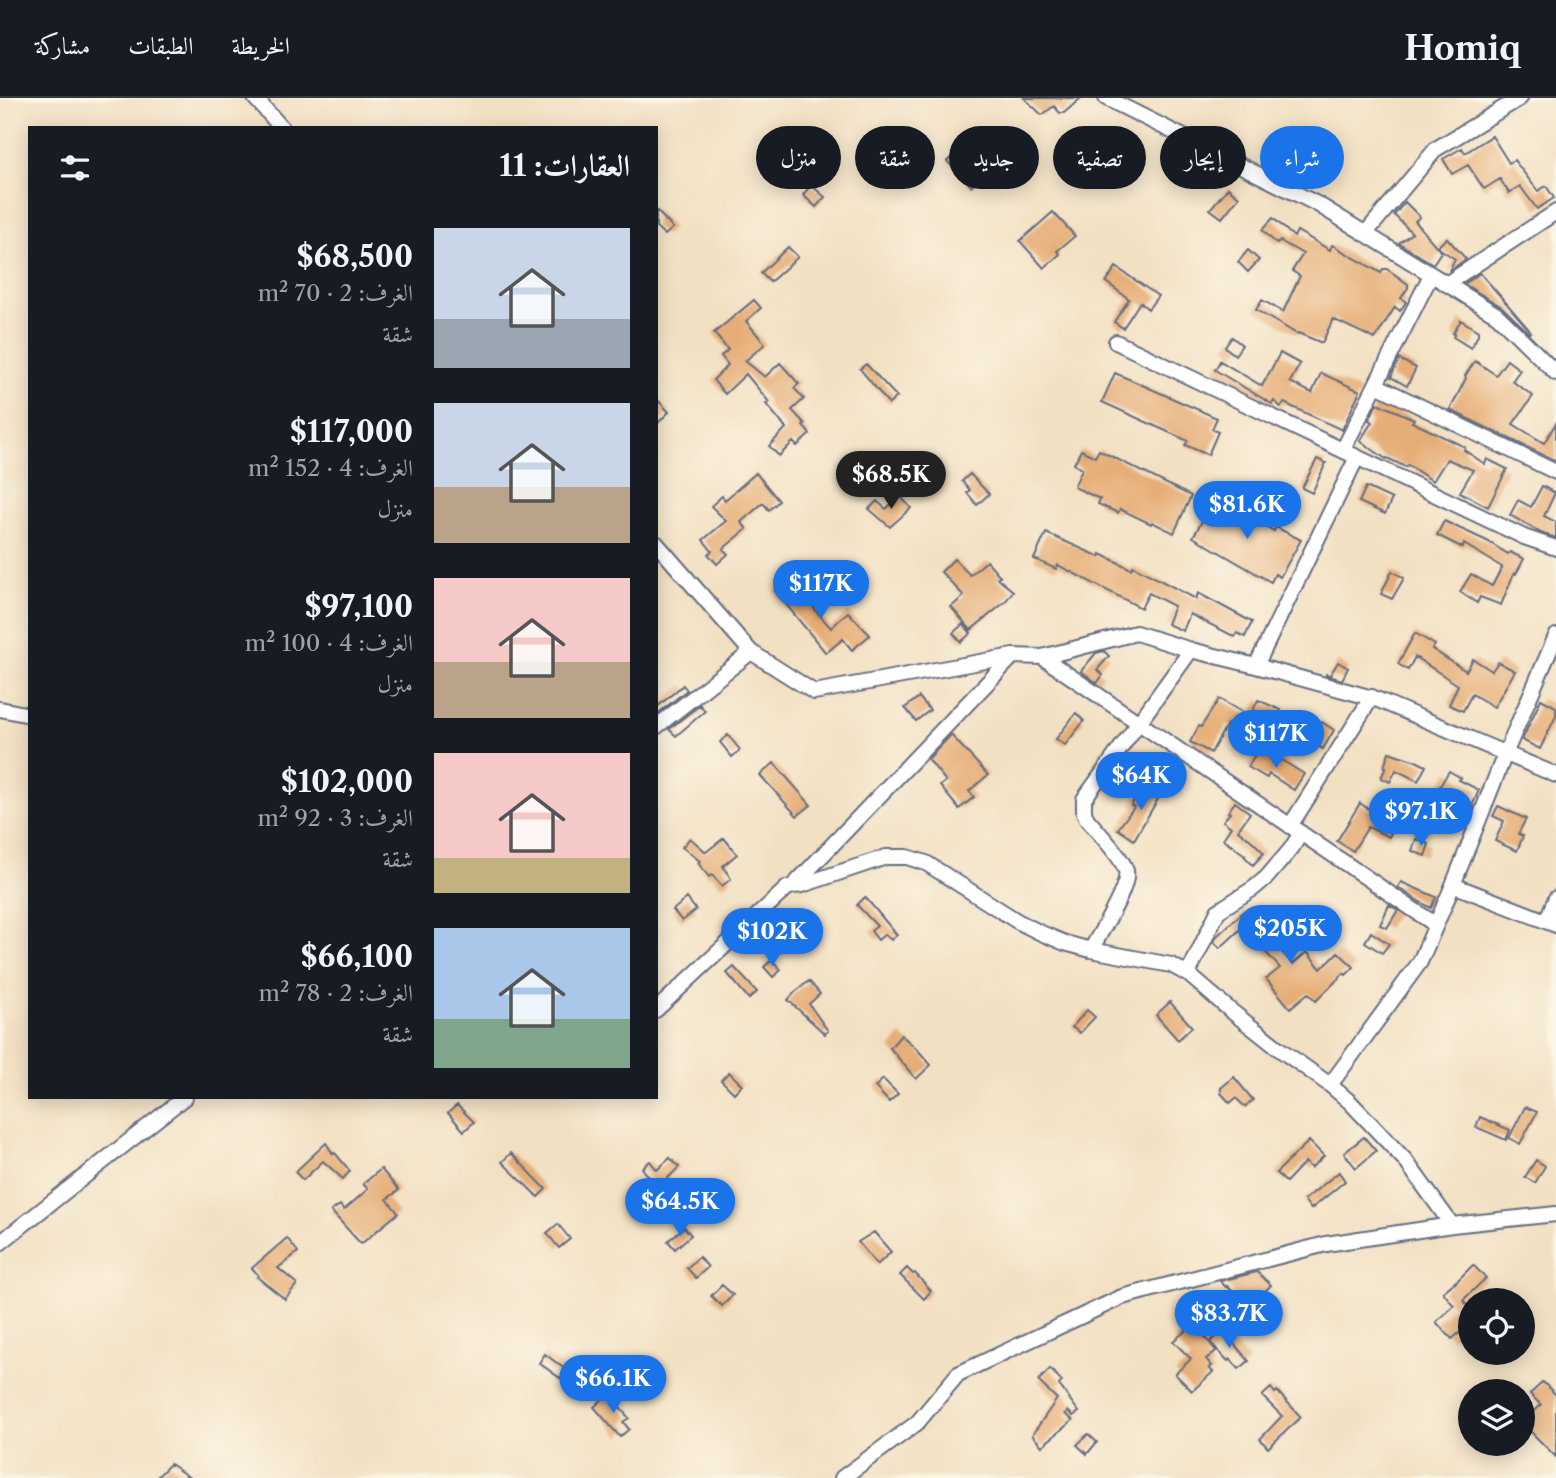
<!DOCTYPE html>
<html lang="ar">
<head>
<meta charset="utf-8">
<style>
  body { margin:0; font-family:"Libre Caslon Text",Amiri,serif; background:#20242c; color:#f1f3f6; direction:rtl; height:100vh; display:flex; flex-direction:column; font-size:26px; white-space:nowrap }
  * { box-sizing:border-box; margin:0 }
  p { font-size:23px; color:#9ea1a6 }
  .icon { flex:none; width:38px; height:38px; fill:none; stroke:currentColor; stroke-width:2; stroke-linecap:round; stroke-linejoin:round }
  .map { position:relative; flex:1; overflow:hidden; direction:ltr }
  .panel { position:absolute; left:28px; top:28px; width:630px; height:973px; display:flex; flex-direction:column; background:#171b24; border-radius:0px; box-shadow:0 4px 18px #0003; direction:rtl }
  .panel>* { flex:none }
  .top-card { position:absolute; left:679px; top:28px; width:665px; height:63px; direction:rtl; display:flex; gap:14px }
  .tools { position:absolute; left:1458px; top:1190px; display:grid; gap:14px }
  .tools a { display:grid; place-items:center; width:77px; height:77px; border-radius:50%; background:#171b24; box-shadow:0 4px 18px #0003; font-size:35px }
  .price { position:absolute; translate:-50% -60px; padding:0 16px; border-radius:24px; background:#1a73e8; color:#fff; font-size:23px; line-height:46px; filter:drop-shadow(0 2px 4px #0008) }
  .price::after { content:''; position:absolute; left:50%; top:42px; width:21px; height:16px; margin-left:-10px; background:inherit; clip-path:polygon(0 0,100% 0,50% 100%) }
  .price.selected { background:#222; color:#fff }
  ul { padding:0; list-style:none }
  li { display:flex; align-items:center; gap:21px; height:175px; padding:0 28px }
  li span { display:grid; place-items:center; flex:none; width:196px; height:140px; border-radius:0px; color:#555 }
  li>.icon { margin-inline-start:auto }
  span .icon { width:84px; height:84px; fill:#fffc; stroke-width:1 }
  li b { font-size:30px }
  h2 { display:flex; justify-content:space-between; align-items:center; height:84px; padding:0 28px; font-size:30px }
  .chip { padding:0 24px; border-radius:32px; background:#171b24; box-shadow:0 4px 18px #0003; font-size:24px; line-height:63px }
  .chip.selected { background:#1a73e8; color:#fff }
  header { display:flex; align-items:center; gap:42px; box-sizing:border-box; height:98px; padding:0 35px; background:#171b24; border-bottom:2px solid #363941 }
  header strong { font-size:33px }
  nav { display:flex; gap:38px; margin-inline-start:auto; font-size:24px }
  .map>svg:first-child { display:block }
</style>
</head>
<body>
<header>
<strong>Homiq</strong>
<nav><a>الخريطة</a><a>الطبقات</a><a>مشاركة</a></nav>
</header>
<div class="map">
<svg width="1556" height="1380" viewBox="0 0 1556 1380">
  <rect width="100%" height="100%" fill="#fcf5e5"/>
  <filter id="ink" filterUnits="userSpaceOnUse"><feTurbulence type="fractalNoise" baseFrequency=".0143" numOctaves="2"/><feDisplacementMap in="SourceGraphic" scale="14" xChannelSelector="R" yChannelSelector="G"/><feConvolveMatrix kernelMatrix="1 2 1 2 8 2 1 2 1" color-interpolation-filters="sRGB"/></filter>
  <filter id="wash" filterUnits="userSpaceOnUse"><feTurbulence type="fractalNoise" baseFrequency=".00686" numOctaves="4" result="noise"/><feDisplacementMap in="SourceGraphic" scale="28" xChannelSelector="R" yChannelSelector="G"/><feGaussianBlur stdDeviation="1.57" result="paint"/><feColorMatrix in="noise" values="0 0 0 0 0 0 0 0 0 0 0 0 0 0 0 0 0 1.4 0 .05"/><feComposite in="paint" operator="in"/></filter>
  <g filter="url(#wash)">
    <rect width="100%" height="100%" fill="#f2e0c2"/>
    <g id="blocks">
      <path fill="#e6ad76" d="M 1024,0 L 1081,0 L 1064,15 L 1060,15 L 1054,8 L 1042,17 Z
        M 1492,38 L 1509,65 L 1514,62 L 1538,93 L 1546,88 L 1554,100 L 1537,111 L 1520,88 L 1509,95 L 1500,81 L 1484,91 L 1468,67 L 1452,76 L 1443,61 L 1462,50 L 1465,55 Z
        M 956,55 L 979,80 L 971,88 L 947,63 Z
        M 811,87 L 825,99 L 816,109 L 803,97 Z
        M 1228,90 L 1239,99 L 1222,120 L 1210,111 Z
        M 1405,104 L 1420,119 L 1415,123 L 1441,154 L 1433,166 L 1399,145 L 1412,135 L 1394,117 Z
        M 656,112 L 673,130 L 665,137 L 656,129 Z
        M 1053,114 L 1075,138 L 1057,153 L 1060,156 L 1044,170 L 1020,143 Z
        M 1273,120 L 1294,139 L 1297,133 L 1330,152 L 1332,147 L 1381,175 L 1383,171 L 1387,171 L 1408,186 L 1408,190 L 1401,200 L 1406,204 L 1400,213 L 1395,209 L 1375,241 L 1333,221 L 1322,245 L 1298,235 L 1297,236 L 1256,212 L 1262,202 L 1283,214 L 1300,178 L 1292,173 L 1303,156 L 1280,143 L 1277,146 L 1262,132 Z
        M 1447,140 L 1466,161 L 1449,173 L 1455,161 L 1437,149 Z
        M 788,149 L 798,159 L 770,184 L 761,175 Z
        M 1248,152 L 1259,162 L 1248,174 L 1238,164 Z
        M 1116,169 L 1158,198 L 1148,211 L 1140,204 L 1123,230 L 1114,224 L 1129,201 L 1106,184 Z
        M 1480,175 L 1502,200 L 1531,234 L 1529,235 L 1502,209 L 1464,186 Z
        M 754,202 L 761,210 L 746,223 L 765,246 L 745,263 L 765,279 L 780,265 L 799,286 L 794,290 L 804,301 L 792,312 L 805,326 L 803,328 L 810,336 L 797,348 L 793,344 L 779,358 L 769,348 L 786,330 L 766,306 L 769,304 L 746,276 L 725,296 L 713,282 L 728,267 L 721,258 L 728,252 L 714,235 Z
        M 1461,222 L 1478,233 L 1478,237 L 1471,250 L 1453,239 L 1455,236 L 1453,235 Z
        M 1232,239 L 1242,247 L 1235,257 L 1225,249 Z
        M 1280,255 L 1300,266 L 1290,284 L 1312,295 L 1321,275 L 1360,293 L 1342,332 L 1284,305 L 1281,309 L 1274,303 L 1272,306 L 1215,272 L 1220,263 L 1262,288 Z
        M 1399,261 L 1416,270 L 1407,288 L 1391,279 Z
        M 1507,262 L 1520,272 L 1512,283 L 1533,298 L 1513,326 L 1544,345 L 1556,325 L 1556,363 L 1450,312 L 1466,280 L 1465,278 L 1475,263 L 1496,277 Z
        M 866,266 L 897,299 L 889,306 L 860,271 Z
        M 1115,275 L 1217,320 L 1212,331 L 1218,334 L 1208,357 L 1185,347 L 1188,343 L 1102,304 Z
        M 656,300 L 669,314 L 656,327 Z
        M 1377,305 L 1414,321 L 1412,324 L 1465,349 L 1464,352 L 1485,366 L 1487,361 L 1507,371 L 1488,409 L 1460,394 L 1473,372 L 1447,361 L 1433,383 L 1408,367 L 1406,369 L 1387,360 L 1386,361 L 1360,343 L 1372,324 L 1369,322 Z
        M 1081,352 L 1095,359 L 1099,352 L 1191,398 L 1174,435 L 1152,424 L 1151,426 L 1120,411 L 1118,415 L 1098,406 L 1100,401 L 1074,389 L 1082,371 L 1074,366 Z
        M 1317,361 L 1326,365 L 1312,395 L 1302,390 Z
        M 756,375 L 779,403 L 769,412 L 763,405 L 741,424 L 747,431 L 723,451 L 728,456 L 717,466 L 708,456 L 712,453 L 703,442 L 726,423 L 711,408 L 722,398 L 725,402 Z
        M 970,376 L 989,396 L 977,407 L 967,395 L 970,392 L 962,383 Z
        M 1542,388 L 1555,395 L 1544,418 L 1556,424 L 1556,440 L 1541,435 L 1510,417 L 1518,402 L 1531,409 Z
        M 1366,389 L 1392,401 L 1385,416 L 1359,404 Z
        M 900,398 L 911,410 L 890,429 L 869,411 L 877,403 L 886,411 Z
        M 1214,402 L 1235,415 L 1237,412 L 1274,433 L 1276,429 L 1301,442 L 1280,479 L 1275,476 L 1271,484 L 1193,439 Z
        M 1444,423 L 1487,443 L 1508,456 L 1510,454 L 1524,461 L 1516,476 L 1514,475 L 1501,507 L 1480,499 L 1477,505 L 1460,494 L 1471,476 L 1492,488 L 1502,469 L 1464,446 L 1463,450 L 1437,437 Z
        M 1046,435 L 1100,459 L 1101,456 L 1131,471 L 1133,468 L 1196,501 L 1198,495 L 1252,524 L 1245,539 L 1237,535 L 1235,539 L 1190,516 L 1183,533 L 1167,526 L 1174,508 L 1149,495 L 1141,510 L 1058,467 L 1056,471 L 1034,461 Z
        M 954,461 L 970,477 L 987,463 L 1000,478 L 997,480 L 1013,493 L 1005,504 L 971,532 L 951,509 L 964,498 L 941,474 Z
        M 1392,473 L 1404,480 L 1392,501 L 1381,496 Z
        M 790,480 L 806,497 L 815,512 L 831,530 L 848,514 L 870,537 L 852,552 L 843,541 L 826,555 L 775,493 Z
        M 963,526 L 971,535 L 961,544 L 953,535 Z
        M 1415,535 L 1435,547 L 1432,551 L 1466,573 L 1473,561 L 1492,573 L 1498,564 L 1515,573 L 1494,609 L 1472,596 L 1463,613 L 1449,607 L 1458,587 L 1415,559 L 1408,572 L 1398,566 Z
        M 1104,553 L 1109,558 L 1097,572 L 1103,577 L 1097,585 L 1081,573 L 1096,555 Z
        M 1338,564 L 1348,570 L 1342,582 L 1326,577 L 1326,576 L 1330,577 Z
        M 683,587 L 687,592 L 656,617 L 656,610 Z
        M 919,599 L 930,612 L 916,623 L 905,610 Z
        M 1219,601 L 1256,622 L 1249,636 L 1227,626 L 1211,655 L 1190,644 L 1199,628 L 1201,629 Z
        M 1541,601 L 1556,609 L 1556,618 L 1540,651 L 1522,642 Z
        M 1258,602 L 1281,612 L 1277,622 L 1253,612 Z
        M 700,607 L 705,613 L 676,638 L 669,631 Z
        M 1076,615 L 1084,623 L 1065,647 L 1056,641 Z
        M 1322,624 L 1334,632 L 1323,651 L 1310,643 Z
        M 728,637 L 740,652 L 732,659 L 720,644 Z
        M 951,637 L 988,677 L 969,693 L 974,699 L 959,711 L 940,688 L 946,683 L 928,661 Z
        M 1258,652 L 1278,664 L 1280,661 L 1304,676 L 1294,692 L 1269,676 L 1267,680 L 1248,669 Z
        M 1389,654 L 1416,663 L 1426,668 L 1418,683 L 1396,672 L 1390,684 L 1381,680 L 1386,669 L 1384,669 Z
        M 774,665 L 811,707 L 797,718 L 760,677 Z
        M 1449,673 L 1461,680 L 1459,682 L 1479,692 L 1466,722 L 1442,712 L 1427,735 L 1416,728 Z
        M 1167,680 L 1169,682 L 1134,742 L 1118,731 L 1134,709 L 1131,708 L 1136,698 L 1143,702 Z
        M 1235,704 L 1250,715 L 1238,732 L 1252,743 L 1264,755 L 1253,767 L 1244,758 L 1245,757 L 1223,741 L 1231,729 L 1223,723 L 1230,715 L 1228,714 Z
        M 1360,705 L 1367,710 L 1397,723 L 1389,739 L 1368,729 L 1353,753 L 1337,743 Z
        M 1498,708 L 1526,721 L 1518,736 L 1523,738 L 1517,753 L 1495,743 L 1504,723 L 1493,718 Z
        M 690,740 L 706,754 L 724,740 L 737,756 L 723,768 L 731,781 L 722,788 L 712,777 L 709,779 L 698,765 L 700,763 L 682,749 Z
        M 1416,741 L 1429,746 L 1425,758 L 1412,753 Z
        M 1401,784 L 1436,799 L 1431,810 L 1420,804 L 1398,789 Z
        M 865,799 L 897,837 L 891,842 L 885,836 L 878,842 L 871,833 L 877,828 L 857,807 Z
        M 687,800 L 696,812 L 682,823 L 673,812 Z
        M 1389,807 L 1398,812 L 1387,830 L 1380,827 Z
        M 1244,813 L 1293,866 L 1307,854 L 1321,871 L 1338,854 L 1354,869 L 1346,877 L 1344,875 L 1316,903 L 1308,895 L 1290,910 L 1266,881 L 1280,870 L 1243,829 L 1220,850 L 1214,844 L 1217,838 Z
        M 1371,834 L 1389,846 L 1382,855 L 1365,844 Z
        M 772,862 L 781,872 L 773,879 L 764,869 Z
        M 734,869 L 757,894 L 749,901 L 727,875 Z
        M 809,883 L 820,896 L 809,906 L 828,933 L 825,936 L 788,902 L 795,894 Z
        M 1170,904 L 1192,929 L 1178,942 L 1156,917 Z
        M 1087,912 L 1095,919 L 1080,935 L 1072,929 Z
        M 901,937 L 916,950 L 931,967 L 916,981 L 890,950 Z
        M 729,974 L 742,987 L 734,995 L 721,982 Z
        M 1234,979 L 1253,1002 L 1245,1009 L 1236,1000 L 1230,1005 L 1221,995 L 1221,990 Z
        M 883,981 L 898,996 L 889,1004 L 875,989 Z
        M 457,1007 L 474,1024 L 464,1033 L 448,1015 Z
        M 1525,1009 L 1537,1014 L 1520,1046 L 1509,1040 Z
        M 1480,1019 L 1510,1032 L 1506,1042 L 1476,1029 Z
        M 1364,1039 L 1376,1053 L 1356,1070 L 1344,1055 Z
        M 1309,1043 L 1324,1058 L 1311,1070 L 1305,1064 L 1286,1084 L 1276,1075 Z
        M 326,1045 L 333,1056 L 335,1055 L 350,1073 L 343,1081 L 323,1063 L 303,1082 L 295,1074 Z
        M 511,1055 L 546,1091 L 538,1099 L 502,1064 Z
        M 670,1060 L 679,1069 L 667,1081 L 674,1089 L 665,1096 L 661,1092 L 660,1093 L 642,1070 L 650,1063 L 657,1072 Z
        M 1536,1062 L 1545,1068 L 1535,1085 L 1525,1079 Z
        M 381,1071 L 399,1092 L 387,1101 L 398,1115 L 361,1146 L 331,1113 L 340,1107 L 344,1112 L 368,1091 L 363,1086 Z
        M 1339,1074 L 1345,1083 L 1311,1111 L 1304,1102 Z
        M 705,1096 L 720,1113 L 711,1120 L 697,1104 Z
        M 558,1126 L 570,1141 L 559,1150 L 547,1135 Z
        M 684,1129 L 691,1137 L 675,1151 L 668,1143 Z
        M 874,1134 L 891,1154 L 877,1167 L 858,1144 Z
        M 287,1140 L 298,1154 L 278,1170 L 297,1186 L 285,1201 L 257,1179 L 259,1178 L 252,1170 Z
        M 699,1159 L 708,1169 L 696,1180 L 687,1170 Z
        M 1473,1167 L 1486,1180 L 1463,1202 L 1470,1210 L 1470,1226 L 1452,1241 L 1436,1224 L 1454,1208 L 1443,1194 L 1455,1184 L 1455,1185 Z
        M 907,1170 L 913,1176 L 915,1175 L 931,1193 L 924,1201 L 900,1177 Z
        M 1257,1174 L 1271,1187 L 1249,1210 L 1227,1188 L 1226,1189 L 1220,1183 Z
        M 722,1187 L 733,1197 L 722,1208 L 711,1198 Z
        M 1195,1226 L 1216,1253 L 1206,1261 L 1212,1268 L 1209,1270 L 1213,1274 L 1192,1293 L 1175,1276 L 1191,1261 L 1173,1243 Z
        M 1223,1233 L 1249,1263 L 1239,1271 L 1230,1261 L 1228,1263 L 1210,1244 Z
        M 545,1256 L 566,1272 L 560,1280 L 539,1265 Z
        M 1050,1271 L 1062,1283 L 1059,1287 L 1079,1314 L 1073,1318 L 1068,1313 L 1065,1316 L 1073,1322 L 1042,1348 L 1032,1337 L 1057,1301 L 1038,1283 Z
        M 1543,1284 L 1556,1297 L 1556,1359 L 1530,1333 L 1528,1335 L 1522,1329 L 1522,1325 L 1541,1307 L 1530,1296 Z
        M 1271,1290 L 1275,1295 L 1277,1293 L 1301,1319 L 1268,1350 L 1260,1341 L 1282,1318 L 1262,1298 Z
        M 608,1296 L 629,1320 L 623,1324 L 629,1331 L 620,1339 L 594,1309 Z
        M 1088,1336 L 1097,1344 L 1087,1356 L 1077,1347 Z
        M 170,1366 L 190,1380 L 156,1380 Z"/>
    </g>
  </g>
  <g filter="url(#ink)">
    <use href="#blocks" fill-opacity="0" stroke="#666d81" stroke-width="2"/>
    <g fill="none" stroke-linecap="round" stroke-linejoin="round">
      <defs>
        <path id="minor" d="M 255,0 L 282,30
          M 1106,0 L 1319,107 L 1497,217 L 1556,275
          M 1365,136 L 1436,51 L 1520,0
          M 1446,186 L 1556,114
          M 1116,244 L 1524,439 L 1556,450
          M 1376,287 L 1556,374
          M 1343,352 L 1431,177
          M 656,445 L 751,554 L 814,594 L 1013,558 L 1042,559 L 1136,535 L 1191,552 L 1256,568 L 1376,601 L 1556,677
          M 1042,559 L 1436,827
          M 1256,568 L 1357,359
          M 0,611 L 30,617
          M 656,629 L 751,554
          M 1290,728 L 1372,599
          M 1453,787 L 1556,827
          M 793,788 L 1013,558
          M 1546,823 L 1556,800
          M 1091,852 C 1099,836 1130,789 1126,773 C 1123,760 1097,733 1087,721 L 1084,715 L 1084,701 L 1191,552
          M 1188,876 L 1218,813 L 1254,790 L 1267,779 L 1291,751 L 1301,735
          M 656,912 L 787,790 L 793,788 L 802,787 L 886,759 L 907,759 L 926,765 L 1017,823 L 1041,835 L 1065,845 L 1091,852 L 1171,867 L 1188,876 L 1230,912 L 1278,950 L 1330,987 L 1350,1004 L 1405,1062 L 1452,1127
          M 1330,987 L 1420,864 L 1453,787 L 1505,656 L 1556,538
          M 0,1145 L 185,999
          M 842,1380 L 917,1325 L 958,1276 L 1122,1199 L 1326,1146 L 1452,1127 L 1556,1116"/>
      </defs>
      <use href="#minor" stroke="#666d81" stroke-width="18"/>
      <use href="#minor" stroke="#fff" stroke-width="14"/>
    </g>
  </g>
</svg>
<div class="tools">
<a><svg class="icon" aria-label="locate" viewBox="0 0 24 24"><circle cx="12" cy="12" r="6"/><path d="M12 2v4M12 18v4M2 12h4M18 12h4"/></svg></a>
<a><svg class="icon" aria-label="layers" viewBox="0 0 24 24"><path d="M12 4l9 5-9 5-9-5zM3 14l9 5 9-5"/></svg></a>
</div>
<b class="price selected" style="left:891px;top:413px">$68.5K</b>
<b class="price" style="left:1247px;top:443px">$81.6K</b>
<b class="price" style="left:821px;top:522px">$117K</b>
<b class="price" style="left:1276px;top:672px">$117K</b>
<b class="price" style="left:1141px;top:714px">$64K</b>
<b class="price" style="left:1421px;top:750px">$97.1K</b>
<b class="price" style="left:1290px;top:867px">$205K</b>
<b class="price" style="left:772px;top:870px">$102K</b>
<b class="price" style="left:680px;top:1140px">$64.5K</b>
<b class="price" style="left:1229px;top:1252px">$83.7K</b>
<b class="price" style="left:613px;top:1317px">$66.1K</b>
<div class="top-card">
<a class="chip selected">شراء</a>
<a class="chip">إيجار</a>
<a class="chip">تصفية</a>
<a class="chip">جديد</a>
<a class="chip">شقة</a>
<a class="chip">منزل</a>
</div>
<section class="panel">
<h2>العقارات: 11<svg class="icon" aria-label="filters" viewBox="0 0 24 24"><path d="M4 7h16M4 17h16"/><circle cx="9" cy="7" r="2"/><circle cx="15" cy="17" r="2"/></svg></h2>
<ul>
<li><span style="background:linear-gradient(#c9d6e8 65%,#9aa5b1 0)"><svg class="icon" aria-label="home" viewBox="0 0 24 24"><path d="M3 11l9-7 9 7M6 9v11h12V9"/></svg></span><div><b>$68,500</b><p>الغرف: 2 · 70 m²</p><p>شقة</p></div></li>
<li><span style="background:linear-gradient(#c9d6e8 60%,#b9a48a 0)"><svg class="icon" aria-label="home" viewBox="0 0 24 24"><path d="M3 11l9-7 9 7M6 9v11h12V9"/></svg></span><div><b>$117,000</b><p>الغرف: 4 · 152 m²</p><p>منزل</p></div></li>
<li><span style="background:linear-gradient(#f6c9c9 60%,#b9a48a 0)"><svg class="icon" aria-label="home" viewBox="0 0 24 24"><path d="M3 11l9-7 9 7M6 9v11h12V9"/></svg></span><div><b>$97,100</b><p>الغرف: 4 · 100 m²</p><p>منزل</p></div></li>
<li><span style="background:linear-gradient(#f6c9c9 75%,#c2b280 0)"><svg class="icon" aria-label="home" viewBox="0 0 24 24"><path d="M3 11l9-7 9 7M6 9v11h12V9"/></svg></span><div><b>$102,000</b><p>الغرف: 3 · 92 m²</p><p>شقة</p></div></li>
<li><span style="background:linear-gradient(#a9c7e8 65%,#7fa58c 0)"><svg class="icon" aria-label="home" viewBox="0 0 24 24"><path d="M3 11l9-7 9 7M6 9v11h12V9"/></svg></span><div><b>$66,100</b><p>الغرف: 2 · 78 m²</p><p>شقة</p></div></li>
</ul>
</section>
</div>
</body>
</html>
